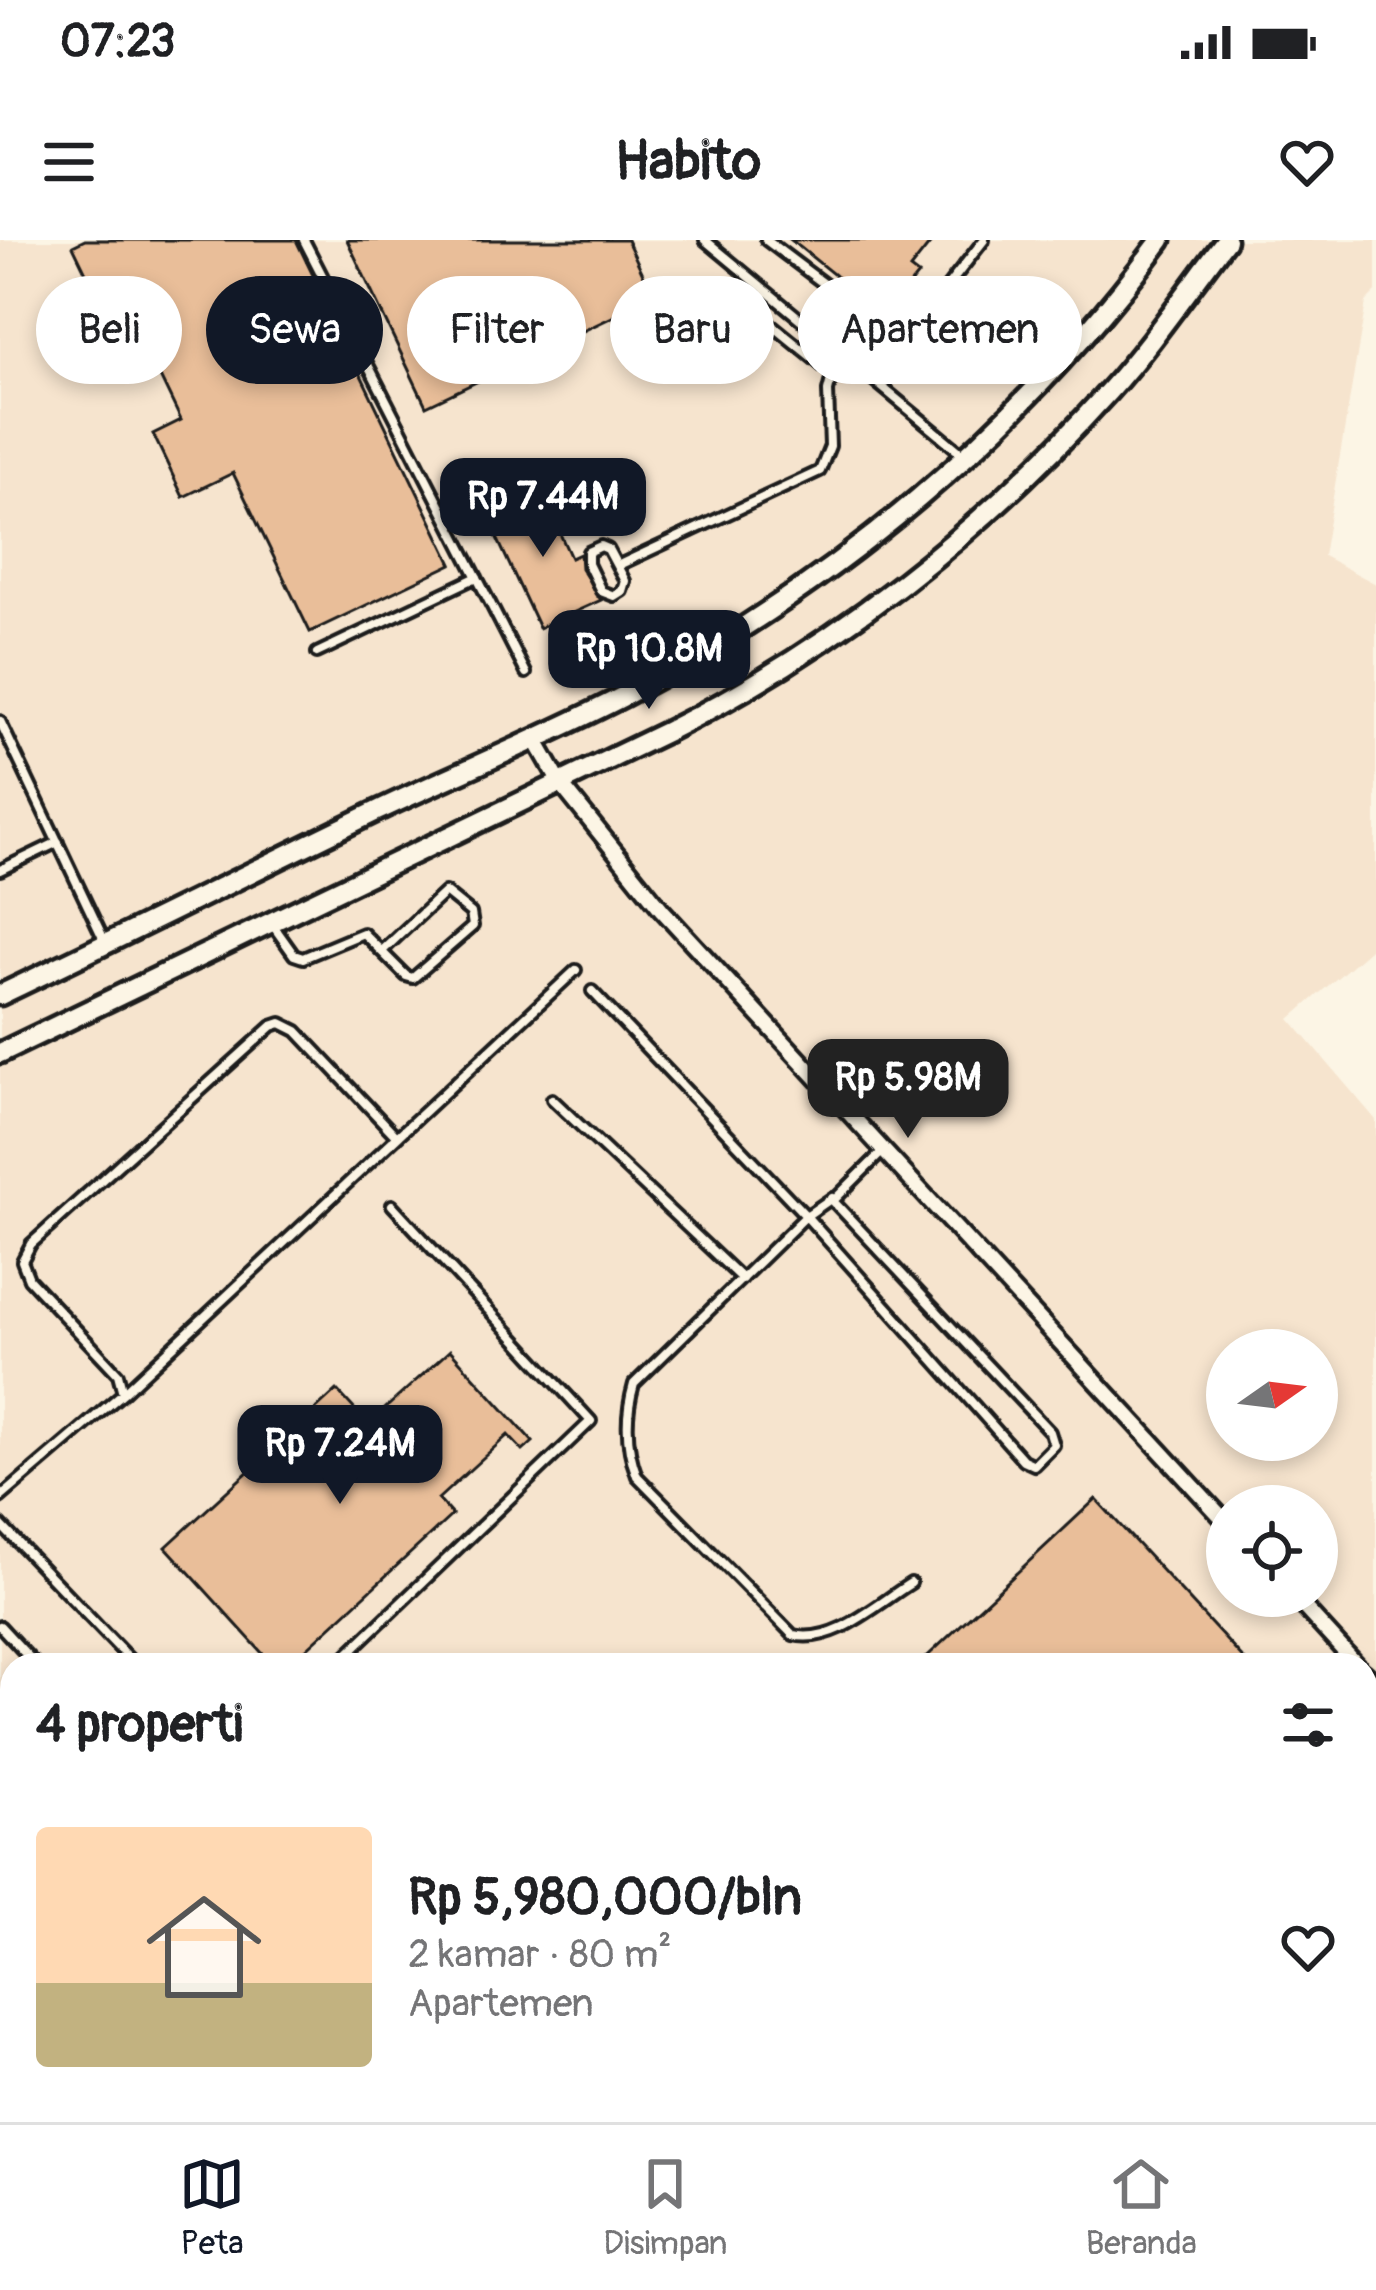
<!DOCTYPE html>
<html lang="id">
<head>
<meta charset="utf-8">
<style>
  body { margin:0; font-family:Pangolin,sans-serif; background:#f6f6f6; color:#202124; height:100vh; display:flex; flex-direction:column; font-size:45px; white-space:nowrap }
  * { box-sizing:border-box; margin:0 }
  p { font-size:39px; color:#757577 }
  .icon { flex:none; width:66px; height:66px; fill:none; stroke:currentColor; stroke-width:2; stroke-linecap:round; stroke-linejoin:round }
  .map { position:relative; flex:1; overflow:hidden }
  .panel { position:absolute; left:0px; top:1413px; width:1377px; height:471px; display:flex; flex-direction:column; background:#fff; border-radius:36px 36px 0 0; box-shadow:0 6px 18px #0003 }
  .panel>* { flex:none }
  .banner { position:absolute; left:36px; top:36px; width:1305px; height:108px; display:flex; gap:24px }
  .needle { width:78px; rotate:76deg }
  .buttons { position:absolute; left:1206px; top:1089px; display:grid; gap:24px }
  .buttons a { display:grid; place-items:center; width:132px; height:132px; border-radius:50%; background:#fff; box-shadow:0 6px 18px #0003; font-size:60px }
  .price { position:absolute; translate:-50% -102px; padding:0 27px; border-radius:24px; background:#111827; color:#fff; font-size:39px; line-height:78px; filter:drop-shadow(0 3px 6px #0008) }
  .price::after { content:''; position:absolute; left:50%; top:72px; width:36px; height:27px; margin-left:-18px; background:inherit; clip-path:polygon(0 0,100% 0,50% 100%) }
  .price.on { background:#222; color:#fff }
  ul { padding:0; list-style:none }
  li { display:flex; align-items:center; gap:36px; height:300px; padding:0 36px }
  li span { display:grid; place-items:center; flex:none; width:336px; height:240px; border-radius:12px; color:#555 }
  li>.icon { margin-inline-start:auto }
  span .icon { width:144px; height:144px; fill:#fffc; stroke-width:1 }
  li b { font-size:51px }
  h2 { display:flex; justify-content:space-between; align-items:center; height:144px; padding:0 36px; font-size:51px }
  .pill { padding:0 42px; border-radius:54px; background:#fff; box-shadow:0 6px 18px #0003; font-size:42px; line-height:108px }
  .pill.on { background:#111827; color:#fff }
  .status { display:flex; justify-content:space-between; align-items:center; height:84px; padding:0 60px; background:#fff; direction:ltr }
  .status svg { height:33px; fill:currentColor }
  header { display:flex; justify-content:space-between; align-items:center; height:156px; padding:0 36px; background:#fff; font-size:54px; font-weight:700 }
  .dock { display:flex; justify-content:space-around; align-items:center; height:168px; border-top:3px solid #e0e0e0; background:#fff; font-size:33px; color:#757577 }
  .dock a { display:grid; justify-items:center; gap:6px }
  .dock .on { color:#111827 }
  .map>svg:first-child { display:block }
</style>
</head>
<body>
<div class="status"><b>07:23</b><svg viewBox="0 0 49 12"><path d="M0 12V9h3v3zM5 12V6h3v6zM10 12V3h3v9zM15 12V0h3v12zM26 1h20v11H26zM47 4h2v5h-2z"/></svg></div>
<header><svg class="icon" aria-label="menu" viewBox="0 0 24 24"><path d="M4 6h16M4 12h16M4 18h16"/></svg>Habito<svg class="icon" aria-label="heart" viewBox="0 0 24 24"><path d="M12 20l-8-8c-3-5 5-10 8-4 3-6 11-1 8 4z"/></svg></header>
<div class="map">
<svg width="1376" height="1882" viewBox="0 0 1376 1882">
  <rect width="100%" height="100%" fill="#fcf5e5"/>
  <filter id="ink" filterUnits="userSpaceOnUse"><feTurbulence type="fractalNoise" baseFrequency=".00833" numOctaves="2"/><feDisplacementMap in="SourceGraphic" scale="24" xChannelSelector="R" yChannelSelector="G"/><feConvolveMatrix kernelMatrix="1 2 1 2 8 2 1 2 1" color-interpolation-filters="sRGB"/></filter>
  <g filter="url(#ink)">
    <path fill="#f6e4ce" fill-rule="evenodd" d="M 0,0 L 1376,0 L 1376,52 L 1366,62 L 1323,316 L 1376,344 L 1376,704 L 1290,779 L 1376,880 L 1376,1882 L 0,1882 ZM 1227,1110 L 1317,1110 L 1317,1200 L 1227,1200 ZM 1227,1266 L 1317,1266 L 1317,1356 L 1227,1356 ZM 12,1425 L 1365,1425 L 1365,1872 L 12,1872 Z"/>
    <path fill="#e9be99" stroke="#1c1c1c" stroke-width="3" d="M 85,0 L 296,0 L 452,324 L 310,392 L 233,233 L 183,257 L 153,194 L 181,180 L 133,80 L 113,89 L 73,6 Z
      M 347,0 L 627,0 L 654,57 L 426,166 Z
      M 791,0 L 933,0 L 910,29 L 918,35 L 885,76 Z
      M 537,243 L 571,318 L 580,314 L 581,328 L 601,360 L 539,388 L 491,285 L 520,272 L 512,255 Z
      M 450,1110 L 533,1202 L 523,1211 L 508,1195 L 438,1259 L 452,1275 L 289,1425 L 273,1425 L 166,1307 L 337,1150 L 368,1184 Z
      M 1096,1259 L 1249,1425 L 918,1425 Z"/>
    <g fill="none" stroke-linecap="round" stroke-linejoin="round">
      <defs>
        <path id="service" d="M 304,0 L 526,433
          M 705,0 L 965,216
          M 766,0 L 888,92 L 915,88 L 984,0
          M 701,79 L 750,67 L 830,132
          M 601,306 L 608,309 L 625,341 L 622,351 L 614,356 L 601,351 L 588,324 L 588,312 Z
          M 619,325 L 820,231 L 830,206 L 828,151 L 839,108
          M 317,413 L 477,337
          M 0,481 L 105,702
          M 0,630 L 58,602
          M 272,684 L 294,715 L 303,718 L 363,693 L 406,736 L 413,738 L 473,686 L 471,673 L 445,652 L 382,711
          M 592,751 L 806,976 L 1023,1220 L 1034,1225 L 1054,1205 L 1050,1192 L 833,961 L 882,912
          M 552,859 L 742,1039
          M 832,958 L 806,976 L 634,1144 C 625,1175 625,1205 637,1236 L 793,1395 C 834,1405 877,1364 911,1343
          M 123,1153 L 397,897
          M 0,1258 L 123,1153 L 118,1134 L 29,1039 L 22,1021 L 31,1004 L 272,786 L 281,783 L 297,791 L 397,897 L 576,730
          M 0,1284 L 135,1425
          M 0,1386 L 36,1425
          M 336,1425 L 591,1181 L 392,965
          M 447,1872 L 455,1882
          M 1046,1872 L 1054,1882
          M 426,1882 L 437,1872"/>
        <path id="minor" d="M 535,499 L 560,543 L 662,670 L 1227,1283
          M 1294,1356 L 1357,1425
          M 1365,1433 L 1376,1444
          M 1365,1647 L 1376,1637
          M 1114,1882 L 1124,1872"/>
        <path id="tertiary" d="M 0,755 C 126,695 251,632 377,571 C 459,532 543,498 624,456 C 835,346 1020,190 1161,0
          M 0,813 L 668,491 C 833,409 985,289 1108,152 C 1151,104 1187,51 1226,0"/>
      </defs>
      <use href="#service" stroke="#1c1c1c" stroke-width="16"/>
      <use href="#minor" stroke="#1c1c1c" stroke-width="22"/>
      <use href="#tertiary" stroke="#1c1c1c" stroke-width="27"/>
      <use href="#service" stroke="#fcf5e5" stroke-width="8"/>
      <use href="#minor" stroke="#fcf5e5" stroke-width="14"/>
      <use href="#tertiary" stroke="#fcf5e5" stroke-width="18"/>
    </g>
  </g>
</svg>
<div class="buttons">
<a><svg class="needle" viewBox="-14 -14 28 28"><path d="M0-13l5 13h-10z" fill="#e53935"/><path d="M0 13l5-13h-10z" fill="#757577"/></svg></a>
<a><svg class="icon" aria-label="locate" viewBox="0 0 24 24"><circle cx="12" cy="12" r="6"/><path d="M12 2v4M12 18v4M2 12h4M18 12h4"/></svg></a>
</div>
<b class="price" style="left:543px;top:320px">Rp 7.44M</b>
<b class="price" style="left:649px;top:472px">Rp 10.8M</b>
<b class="price on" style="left:908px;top:901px">Rp 5.98M</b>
<b class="price" style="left:340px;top:1267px">Rp 7.24M</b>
<div class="banner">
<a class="pill">Beli</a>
<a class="pill on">Sewa</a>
<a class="pill">Filter</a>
<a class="pill">Baru</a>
<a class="pill">Apartemen</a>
</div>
<section class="panel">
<h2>4 properti<svg class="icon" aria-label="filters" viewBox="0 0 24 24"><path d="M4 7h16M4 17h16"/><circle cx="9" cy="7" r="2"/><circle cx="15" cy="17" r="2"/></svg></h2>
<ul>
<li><span style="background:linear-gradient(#ffd9b3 65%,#c2b280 0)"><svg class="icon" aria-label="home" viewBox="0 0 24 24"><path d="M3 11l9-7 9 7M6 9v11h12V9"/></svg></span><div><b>Rp 5,980,000/bln</b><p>2 kamar · 80 m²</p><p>Apartemen</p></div><svg class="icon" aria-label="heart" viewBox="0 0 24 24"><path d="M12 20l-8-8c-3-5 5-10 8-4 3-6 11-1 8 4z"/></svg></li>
</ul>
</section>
</div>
<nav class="dock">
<a class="on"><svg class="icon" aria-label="map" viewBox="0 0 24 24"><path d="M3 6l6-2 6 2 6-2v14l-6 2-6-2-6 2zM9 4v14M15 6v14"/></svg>Peta</a>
<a><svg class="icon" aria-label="saved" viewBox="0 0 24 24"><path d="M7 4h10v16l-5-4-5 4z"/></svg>Disimpan</a>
<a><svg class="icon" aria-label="home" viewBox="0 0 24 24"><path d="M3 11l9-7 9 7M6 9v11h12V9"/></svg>Beranda</a>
</nav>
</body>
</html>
